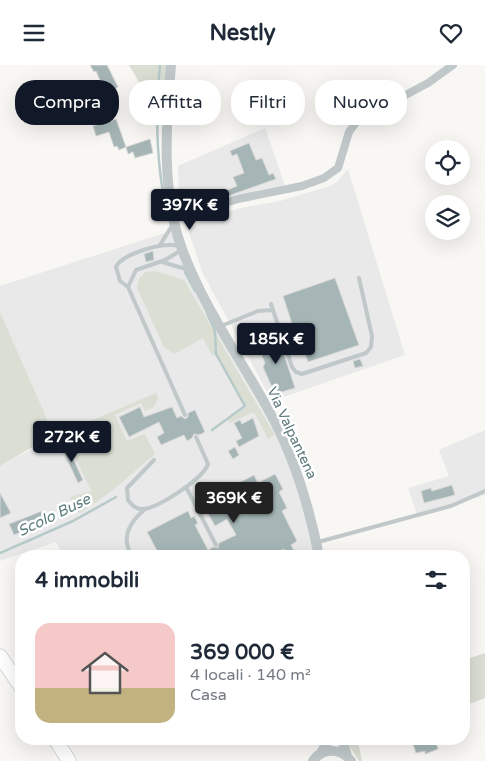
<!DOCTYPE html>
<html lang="it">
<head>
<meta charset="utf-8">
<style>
  body { margin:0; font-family:"Varela Round",sans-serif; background:#f6f6f7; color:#1f2937; height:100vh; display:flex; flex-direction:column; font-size:19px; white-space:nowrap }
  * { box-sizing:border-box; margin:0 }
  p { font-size:16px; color:#747a83 }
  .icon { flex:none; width:28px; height:28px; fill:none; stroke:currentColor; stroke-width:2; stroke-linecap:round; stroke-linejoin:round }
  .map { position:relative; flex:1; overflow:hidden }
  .details { position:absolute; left:15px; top:485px; width:455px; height:195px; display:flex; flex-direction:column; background:#fff; border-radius:20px; box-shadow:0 5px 20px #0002 }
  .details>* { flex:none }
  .guide { position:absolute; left:15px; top:15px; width:455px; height:45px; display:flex; gap:10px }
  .controls { position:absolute; left:425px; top:75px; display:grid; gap:10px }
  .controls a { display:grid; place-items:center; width:45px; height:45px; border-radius:50%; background:#fff; box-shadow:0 5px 20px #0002; font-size:25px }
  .price { position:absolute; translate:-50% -42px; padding:0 11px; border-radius:5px; background:#111827; color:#fff; font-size:16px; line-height:32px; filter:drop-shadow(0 1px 2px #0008) }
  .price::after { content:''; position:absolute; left:50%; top:30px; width:15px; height:11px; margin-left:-8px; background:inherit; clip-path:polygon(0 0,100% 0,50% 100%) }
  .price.selected { background:#222; color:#fff }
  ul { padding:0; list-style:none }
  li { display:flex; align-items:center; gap:15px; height:125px; padding:0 20px }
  li span { display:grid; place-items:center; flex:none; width:140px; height:100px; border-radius:15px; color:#555 }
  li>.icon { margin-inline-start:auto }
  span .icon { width:60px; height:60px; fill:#fffc; stroke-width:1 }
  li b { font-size:21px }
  h2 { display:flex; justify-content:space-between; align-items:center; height:60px; padding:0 20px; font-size:21px }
  .tag { padding:0 18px; border-radius:20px; background:#fff; box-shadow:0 5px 20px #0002; font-size:18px; line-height:45px }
  .tag.selected { background:#111827; color:#fff }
  header { display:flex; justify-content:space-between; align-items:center; height:65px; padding:0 20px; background:#fff; font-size:22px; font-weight:800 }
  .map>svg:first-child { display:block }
</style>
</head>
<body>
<header><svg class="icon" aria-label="menu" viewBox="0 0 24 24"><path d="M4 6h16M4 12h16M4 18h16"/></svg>Nestly<svg class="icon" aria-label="heart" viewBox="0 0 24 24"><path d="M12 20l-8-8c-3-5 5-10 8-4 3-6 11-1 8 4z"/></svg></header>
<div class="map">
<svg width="485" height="696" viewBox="0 0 485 696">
  <rect width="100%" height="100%" fill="#f8f7f4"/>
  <path fill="#e8e9e8" d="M 265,63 L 286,123 L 185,154 L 179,128 L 178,101 Z
    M 348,104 L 405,290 L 272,336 L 203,209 L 188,165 L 204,155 L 240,143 L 280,136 L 327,122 L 337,117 Z
    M 174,165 L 212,256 L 277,372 L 291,402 L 316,491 L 63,491 L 56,477 L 0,496 L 0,401 L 55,372 L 0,247 L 0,221 Z
    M 485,365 L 485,430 L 418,452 L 408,423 L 449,411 L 439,385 Z"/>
  <path fill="#daded3" d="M 129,0 L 167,0 L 165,31 L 147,31 Z
    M 155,206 L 184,215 L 275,370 L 268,374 L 254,347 L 230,358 L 228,355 L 247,342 L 218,292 L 211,289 L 203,273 L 174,289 L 164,282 L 137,223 L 139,214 L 145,207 Z
    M 0,247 L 55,372 L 36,380 L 0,401 Z
    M 156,328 L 158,333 L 154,342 L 145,346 L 141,338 L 115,350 L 127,376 L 145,369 L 155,389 L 109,428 L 80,448 L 76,446 L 70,432 L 91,426 L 66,372 L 58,370 Z
    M 485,588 L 485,633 L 464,641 L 464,595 Z
    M 345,674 L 351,674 L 359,681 L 362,696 L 359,696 Z"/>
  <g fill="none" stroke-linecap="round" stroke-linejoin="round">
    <path stroke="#b6cac9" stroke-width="2.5" d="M 160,0 C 155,52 156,105 169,155
      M 185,207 L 195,226
      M 207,248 L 215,266 L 216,289 L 245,341 L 212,365
      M 0,488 L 73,456 L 116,432"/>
  </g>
  <path fill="#a6b6b7" stroke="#d9d9d7" d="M 90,0 L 107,0 L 118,22 L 106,29 L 96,6 L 94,7 Z
    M 116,54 L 126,82 L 119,85 L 117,81 L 114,82 L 109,67 L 96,71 L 93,61 Z
    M 150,74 L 153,88 L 135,93 L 133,87 L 128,89 L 126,82 Z
    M 249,78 L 256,95 L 262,93 L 269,110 L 273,108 L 276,114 L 228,131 L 225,126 L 237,121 L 233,112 L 244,108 L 237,89 L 232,91 L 230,86 Z
    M 153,186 L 154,195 L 146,197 L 144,189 Z
    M 335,213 L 359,280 L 308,297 L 303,283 L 291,288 L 286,271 L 295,268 L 283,231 Z
    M 273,270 L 275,275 L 279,274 L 295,323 L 275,329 L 263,302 L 265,298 L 256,276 Z
    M 360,294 L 363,301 L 355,303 L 353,296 Z
    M 140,342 L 144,352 L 172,342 L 177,353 L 181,351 L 185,354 L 188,352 L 188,348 L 195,345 L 205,367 L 199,370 L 194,369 L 192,373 L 187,376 L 184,370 L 161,380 L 157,372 L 164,368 L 159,357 L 129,372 L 119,352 Z
    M 253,353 L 259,371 L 239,382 L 236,376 L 242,373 L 234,358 L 240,355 L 242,359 Z
    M 66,378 L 83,415 L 78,418 L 61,381 Z
    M 235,382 L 239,390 L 233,394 L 228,386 Z
    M 275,409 L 283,424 L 279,427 L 287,443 L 282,446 L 297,476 L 291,480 L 297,491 L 288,491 L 284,484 L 270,491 L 160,491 L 147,467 L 188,446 L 191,453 L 194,451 L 198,458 L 195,460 L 208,485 L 213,482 L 218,483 L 219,478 L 236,470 L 227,454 L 215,461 L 206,445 L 218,438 L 214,431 L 254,410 L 258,418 Z
    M 452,420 L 455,430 L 424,438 L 421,426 L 431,423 L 432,426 Z
    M 0,428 L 11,448 L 0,453 Z
    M 42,446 L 47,456 L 14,470 L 9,459 Z
    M 420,674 L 435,674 L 438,684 L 425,689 L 425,686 L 416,688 L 413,679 L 421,676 Z"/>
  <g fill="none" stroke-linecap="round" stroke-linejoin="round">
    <defs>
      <path id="trunk" d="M 0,591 L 21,622
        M 55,674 L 69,696"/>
    </defs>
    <use href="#trunk" stroke="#b3babc" stroke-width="15"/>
    <path stroke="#c0c8c9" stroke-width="4" d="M 160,180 L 173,159
      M 178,181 C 166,176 121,189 116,202 L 120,216 L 128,222 L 185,350
      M 162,197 L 189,205
      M 128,222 L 136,205 L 165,195 L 180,186
      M 271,239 L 292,302 L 296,307 L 302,309 L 366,288 L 371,282 L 372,271 L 359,213
      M 221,261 L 258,246 L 273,245
      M 154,395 L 127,423 L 128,435 C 132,440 136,445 144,444 C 159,442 203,414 208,399 L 196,372
      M 186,422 L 216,480
      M 318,477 L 451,441 L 485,426
      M 132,491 C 120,472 130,457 145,444"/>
    <path stroke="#c0c8c9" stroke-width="8" d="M 174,154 L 238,134 L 302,121 L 324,113 L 338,103 L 349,67 L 357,56 L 428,18 L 453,0"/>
    <path stroke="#c0c8c9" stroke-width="10" d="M 171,0 C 166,60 161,127 182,184 C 203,242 241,294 270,348 C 295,393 309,441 319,491
      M 342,674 L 347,691
      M 321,688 L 329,674
      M 313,696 C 323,682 341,683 351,696"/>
    <use href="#trunk" stroke="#fff" stroke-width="14"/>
  </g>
  <g text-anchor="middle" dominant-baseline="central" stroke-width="5" stroke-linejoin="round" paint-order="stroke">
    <g font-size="14" fill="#5c787c" stroke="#fff">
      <text transform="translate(292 368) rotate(65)">Via Valpantena</text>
    </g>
    <g font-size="15" font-style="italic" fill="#5a7d7c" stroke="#fff">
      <text transform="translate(54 450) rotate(-26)">Scolo Buse</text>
    </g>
  </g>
</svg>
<div class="controls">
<a><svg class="icon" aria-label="locate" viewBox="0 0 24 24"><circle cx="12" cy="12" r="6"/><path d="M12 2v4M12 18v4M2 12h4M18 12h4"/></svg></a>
<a><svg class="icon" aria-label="layers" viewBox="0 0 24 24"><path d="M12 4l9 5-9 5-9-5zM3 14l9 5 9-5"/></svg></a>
</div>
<b class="price" style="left:190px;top:166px">397K €</b>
<b class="price" style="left:276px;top:300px">185K €</b>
<b class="price" style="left:72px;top:398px">272K €</b>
<b class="price selected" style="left:234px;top:459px">369K €</b>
<div class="guide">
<a class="tag selected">Compra</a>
<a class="tag">Affitta</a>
<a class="tag">Filtri</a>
<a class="tag">Nuovo</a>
</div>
<section class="details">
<h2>4 immobili<svg class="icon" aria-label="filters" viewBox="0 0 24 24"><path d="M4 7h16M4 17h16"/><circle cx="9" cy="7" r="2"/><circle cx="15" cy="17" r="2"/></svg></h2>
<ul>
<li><span style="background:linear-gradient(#f6c9c9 65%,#c2b280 0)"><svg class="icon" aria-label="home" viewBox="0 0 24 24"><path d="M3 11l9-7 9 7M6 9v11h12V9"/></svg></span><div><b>369 000 €</b><p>4 locali · 140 m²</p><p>Casa</p></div></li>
</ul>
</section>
</div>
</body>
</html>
